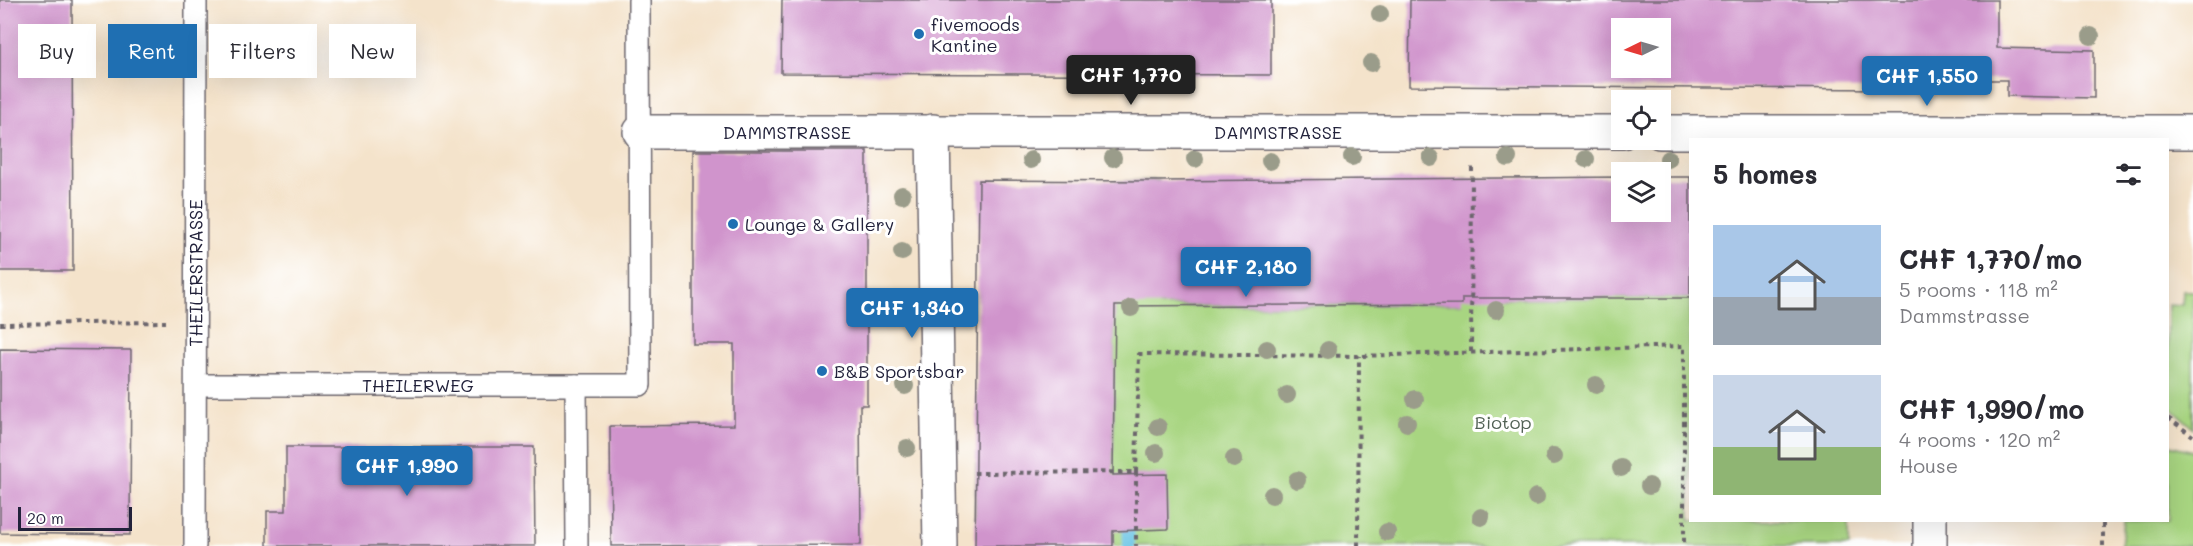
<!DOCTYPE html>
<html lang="en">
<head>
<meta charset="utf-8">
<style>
  body { margin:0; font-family:Mali,sans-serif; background:#f2f2f3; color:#2b2b33; height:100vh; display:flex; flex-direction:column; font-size:22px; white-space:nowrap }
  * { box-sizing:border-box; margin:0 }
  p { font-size:20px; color:#7c7c81 }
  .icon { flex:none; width:33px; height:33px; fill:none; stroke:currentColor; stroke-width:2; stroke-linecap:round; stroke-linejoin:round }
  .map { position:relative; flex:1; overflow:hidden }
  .drawer { position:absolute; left:1689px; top:138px; width:480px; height:384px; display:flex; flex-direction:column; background:#fff; border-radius:0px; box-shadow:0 6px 24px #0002 }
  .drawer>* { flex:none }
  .banner { position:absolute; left:18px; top:24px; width:570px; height:54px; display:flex; gap:12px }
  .needle { width:39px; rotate:265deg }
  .fabs { position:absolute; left:1611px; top:18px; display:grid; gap:12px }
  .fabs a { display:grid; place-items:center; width:60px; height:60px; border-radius:0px; background:#fff; box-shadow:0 6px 24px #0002; font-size:30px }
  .scale { position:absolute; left:18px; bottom:15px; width:114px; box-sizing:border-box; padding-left:6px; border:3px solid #22223b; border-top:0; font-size:16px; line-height:21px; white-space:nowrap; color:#22223b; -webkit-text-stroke:4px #fff; paint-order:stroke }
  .price { position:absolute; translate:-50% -51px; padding:0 14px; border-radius:6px; background:#1f6fb2; color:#fff; font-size:20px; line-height:39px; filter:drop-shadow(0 2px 3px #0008) }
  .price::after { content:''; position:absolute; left:50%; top:36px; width:18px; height:14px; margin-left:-9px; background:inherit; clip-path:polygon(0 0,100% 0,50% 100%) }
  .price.selected { background:#222; color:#fff }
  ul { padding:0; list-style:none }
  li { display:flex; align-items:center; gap:18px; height:150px; padding:0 24px }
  li span { display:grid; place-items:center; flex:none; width:168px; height:120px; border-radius:0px; color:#555 }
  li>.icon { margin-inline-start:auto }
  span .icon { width:72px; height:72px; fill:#fffc; stroke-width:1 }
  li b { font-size:26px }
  h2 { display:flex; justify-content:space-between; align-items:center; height:72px; padding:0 24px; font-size:26px }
  .chip { padding:0 21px; border-radius:0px; background:#fff; box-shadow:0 6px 24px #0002; font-size:21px; line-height:54px }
  .chip.selected { background:#1f6fb2; color:#fff }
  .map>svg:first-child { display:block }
</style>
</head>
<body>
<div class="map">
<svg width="2193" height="546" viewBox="0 0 2193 546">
  <rect width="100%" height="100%" fill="#fff"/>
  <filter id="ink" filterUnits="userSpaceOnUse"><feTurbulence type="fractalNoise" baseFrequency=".0167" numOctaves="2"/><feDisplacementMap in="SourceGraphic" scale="12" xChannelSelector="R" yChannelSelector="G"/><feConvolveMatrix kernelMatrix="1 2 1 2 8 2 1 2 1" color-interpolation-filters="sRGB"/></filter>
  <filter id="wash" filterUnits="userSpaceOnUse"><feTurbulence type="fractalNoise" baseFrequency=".008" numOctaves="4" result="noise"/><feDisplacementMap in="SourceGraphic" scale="24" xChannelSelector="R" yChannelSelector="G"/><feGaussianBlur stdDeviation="1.35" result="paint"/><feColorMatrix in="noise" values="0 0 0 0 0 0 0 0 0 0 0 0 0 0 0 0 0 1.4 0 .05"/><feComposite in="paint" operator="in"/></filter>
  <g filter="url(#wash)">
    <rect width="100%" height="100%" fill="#f4e3cb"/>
    <path fill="#a8d581" stroke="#657c5e" stroke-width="1.5" d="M 1461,178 L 1502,179 L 1502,298 L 1690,298 L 1690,520 L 1849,521 L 1849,546 L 1113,546 L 1113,515 L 975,517 L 976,464 L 1113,465 L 1116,181 L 1159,180 L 1160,306 L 1461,304 Z
      M 2183,291 L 2193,291 L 2193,428 L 2168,405 L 2168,304 L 2182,305 Z
      M 2168,442 L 2170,445 L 2193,451 L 2193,546 L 2121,546 L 2124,521 L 2168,520 Z"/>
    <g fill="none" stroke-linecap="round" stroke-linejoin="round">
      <path stroke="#66c2e4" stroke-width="12" d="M 1128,516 L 1129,546"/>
    </g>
    <g id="blocks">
      <path fill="#d094cc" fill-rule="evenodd" d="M 0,0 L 72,0 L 73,271 L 0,271 Z
        M 782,0 L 1271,0 L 1271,75 L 781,73 Z
        M 1410,0 L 1997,0 L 1997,48 L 2094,50 L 2094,98 L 2007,96 L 2007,80 L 1884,80 L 1884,89 L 1409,86 ZM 1622,28 L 1660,28 L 1660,68 L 1622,68 Z
        M 693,151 L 867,151 L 867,405 L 860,405 L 861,545 L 611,546 L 610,426 L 734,425 L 734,344 L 693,344 Z
        M 1622,177 L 1622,212 L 1660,212 L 1660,177 L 1690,177 L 1690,298 L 1462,298 L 1462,304 L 1115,306 L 1113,475 L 1167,474 L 1168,529 L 1113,531 L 1113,546 L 975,546 L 979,180 L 1159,181 Z
        M 0,349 L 131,350 L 130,535 L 0,533 Z
        M 286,447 L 534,447 L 535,546 L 267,546 L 267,511 L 286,511 Z"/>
    </g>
  </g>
  <g filter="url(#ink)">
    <use href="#blocks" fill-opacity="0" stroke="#6c666d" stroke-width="1.5"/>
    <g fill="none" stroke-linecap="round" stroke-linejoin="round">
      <defs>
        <g id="service">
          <path id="s1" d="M 196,385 L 640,385 L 639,0"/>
          <path d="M 576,385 L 577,546"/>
          <path id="s2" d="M 195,546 L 196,0"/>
        </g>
        <g id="minor">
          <path d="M 933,131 L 940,546"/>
          <path id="s3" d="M 640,132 L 1622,132"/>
          <path d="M 1660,132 L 2193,132"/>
          <path d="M 1930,546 L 1930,520"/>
        </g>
      </defs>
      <use href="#service" stroke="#6c666d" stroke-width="24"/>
      <use href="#minor" stroke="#6c666d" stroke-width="36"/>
      <path stroke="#6c666d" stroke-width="4" stroke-dasharray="4.5 4.5" stroke-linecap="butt" d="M 0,324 L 166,322
        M 1471,352 L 1472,167
        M 2168,418 L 2193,436
        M 1136,472 L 1139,354 L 1359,356 L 1684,346 L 1684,546
        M 974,473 L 1136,472 L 1136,546
        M 1358,546 L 1359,356
        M 2103,546 L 2103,520"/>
      <use href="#service" stroke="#fff" stroke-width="21"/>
      <use href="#minor" stroke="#fff" stroke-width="33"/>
    </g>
    <g fill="#9a9c8a">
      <circle cx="1380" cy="14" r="9"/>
      <circle cx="2091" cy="36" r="9"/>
      <circle cx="1371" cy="63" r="9"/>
      <circle cx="1352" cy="157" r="9"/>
      <circle cx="1113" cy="158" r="9"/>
      <circle cx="1431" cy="158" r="9"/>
      <circle cx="1508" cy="158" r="9"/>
      <circle cx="1195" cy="159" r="9"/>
      <circle cx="1586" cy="159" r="9"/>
      <circle cx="1668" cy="159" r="9"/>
      <circle cx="1031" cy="160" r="9"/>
      <circle cx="1270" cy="161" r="9"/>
      <circle cx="902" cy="195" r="9"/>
      <circle cx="902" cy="252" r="9"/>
      <circle cx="904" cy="303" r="9"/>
      <circle cx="1131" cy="308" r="9"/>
      <circle cx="1496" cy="310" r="9"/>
      <circle cx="1267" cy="349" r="9"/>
      <circle cx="1328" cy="350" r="9"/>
      <circle cx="1596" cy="385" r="9"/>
      <circle cx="905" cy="386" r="9"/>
      <circle cx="1287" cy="395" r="9"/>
      <circle cx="1415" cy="399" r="9"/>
      <circle cx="1407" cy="423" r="9"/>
      <circle cx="1158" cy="427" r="9"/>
      <circle cx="907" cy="448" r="9"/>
      <circle cx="1156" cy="453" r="9"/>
      <circle cx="1554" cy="456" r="9"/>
      <circle cx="1234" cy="459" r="9"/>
      <circle cx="1621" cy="468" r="9"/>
      <circle cx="1297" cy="480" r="9"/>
      <circle cx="1649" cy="486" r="9"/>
      <circle cx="1272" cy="495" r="9"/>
      <circle cx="1536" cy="497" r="9"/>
      <circle cx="1481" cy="517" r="9"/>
      <circle cx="1387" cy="532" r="9"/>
    </g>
  </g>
  <g fill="#1f6fb2" stroke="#fff" stroke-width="2">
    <circle cx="919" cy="34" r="6"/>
    <circle cx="733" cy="224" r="6"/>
    <circle cx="822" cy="371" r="6"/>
  </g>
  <g text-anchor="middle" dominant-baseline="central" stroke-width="6" stroke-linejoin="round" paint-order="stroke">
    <g font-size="18" fill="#22223b" stroke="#fff" text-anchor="start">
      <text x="931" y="24">fivemoods<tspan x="931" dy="21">Kantine</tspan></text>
      <text x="745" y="224">Lounge &amp; Gallery</text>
      <text x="834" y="371">B&amp;B Sportsbar</text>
    </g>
    <g font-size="18" fill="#22223b" stroke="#fff">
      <text stroke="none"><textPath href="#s3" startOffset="638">DAMMSTRASSE</textPath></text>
      <text stroke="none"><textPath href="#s3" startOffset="147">DAMMSTRASSE</textPath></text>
      <text stroke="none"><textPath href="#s2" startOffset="273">THEILERSTRASSE</textPath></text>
      <text stroke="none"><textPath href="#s1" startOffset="222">THEILERWEG</textPath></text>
    </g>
    <g font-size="18" fill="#516154" stroke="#fff">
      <text x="1503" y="422">Biotop</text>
    </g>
  </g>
</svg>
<div class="fabs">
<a><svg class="needle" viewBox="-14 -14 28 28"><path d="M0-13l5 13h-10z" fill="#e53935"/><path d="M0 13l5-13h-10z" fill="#7c7c81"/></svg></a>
<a><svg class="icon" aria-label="locate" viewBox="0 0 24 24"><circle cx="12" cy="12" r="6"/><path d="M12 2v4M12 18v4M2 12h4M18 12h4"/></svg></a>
<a><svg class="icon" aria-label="layers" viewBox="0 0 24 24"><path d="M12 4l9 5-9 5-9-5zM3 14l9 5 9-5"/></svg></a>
</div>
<div class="scale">20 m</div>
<b class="price selected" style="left:1131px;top:106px">CHF 1,770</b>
<b class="price" style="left:1927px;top:107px">CHF 1,550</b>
<b class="price" style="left:1246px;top:298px">CHF 2,180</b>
<b class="price" style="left:912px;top:339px">CHF 1,340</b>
<b class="price" style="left:407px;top:497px">CHF 1,990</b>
<div class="banner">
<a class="chip">Buy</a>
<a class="chip selected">Rent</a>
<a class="chip">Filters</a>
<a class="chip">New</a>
</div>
<section class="drawer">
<h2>5 homes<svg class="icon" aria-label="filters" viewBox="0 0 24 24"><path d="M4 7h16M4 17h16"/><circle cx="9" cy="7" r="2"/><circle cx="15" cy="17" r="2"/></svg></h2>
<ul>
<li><span style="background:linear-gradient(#a9c7e8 60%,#9aa5b1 0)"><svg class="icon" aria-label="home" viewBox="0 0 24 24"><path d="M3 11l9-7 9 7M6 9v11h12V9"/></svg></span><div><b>CHF 1,770/mo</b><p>5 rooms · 118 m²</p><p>Dammstrasse</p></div></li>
<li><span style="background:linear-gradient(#c9d6e8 60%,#8fb573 0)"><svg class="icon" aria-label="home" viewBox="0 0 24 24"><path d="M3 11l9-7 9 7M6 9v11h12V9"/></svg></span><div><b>CHF 1,990/mo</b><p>4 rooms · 120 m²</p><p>House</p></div></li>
</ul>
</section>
</div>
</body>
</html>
